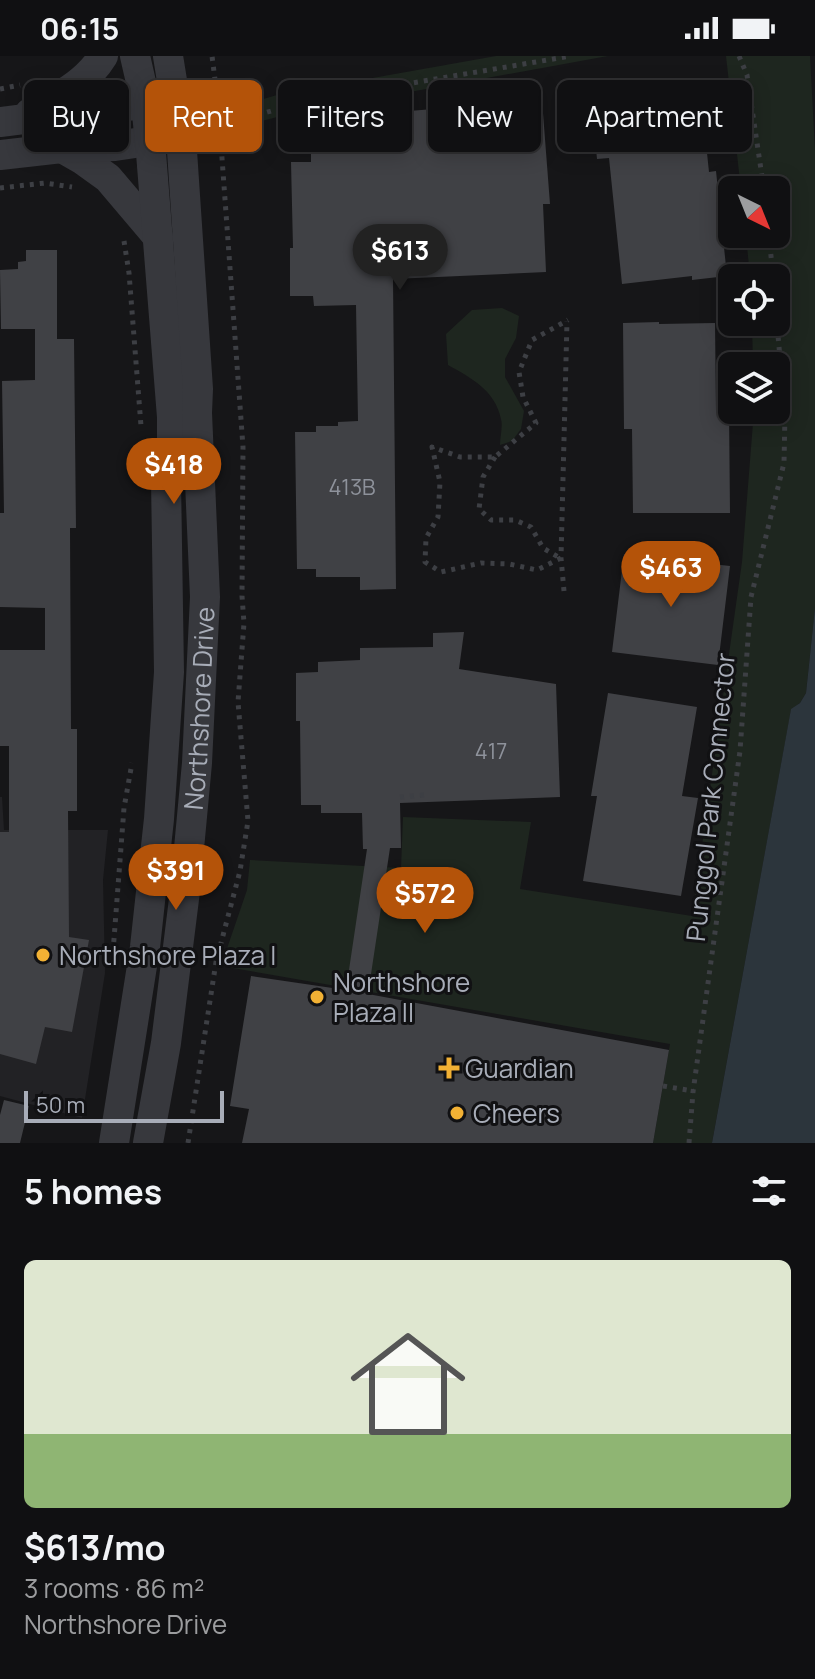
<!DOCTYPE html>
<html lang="en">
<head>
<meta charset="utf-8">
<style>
  body { margin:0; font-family:Manrope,sans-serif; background:#1e1e20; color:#f1f3f6; height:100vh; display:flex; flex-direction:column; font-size:30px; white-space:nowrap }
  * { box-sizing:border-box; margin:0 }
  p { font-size:26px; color:#9c9d9f }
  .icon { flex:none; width:44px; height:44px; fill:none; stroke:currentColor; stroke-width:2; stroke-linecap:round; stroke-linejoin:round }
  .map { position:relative; height:1087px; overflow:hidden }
  .side { display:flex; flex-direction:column; background:#101012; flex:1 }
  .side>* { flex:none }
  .hud { position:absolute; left:24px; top:24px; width:768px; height:72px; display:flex; gap:16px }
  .needle { width:52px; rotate:137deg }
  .fabs { position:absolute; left:718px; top:120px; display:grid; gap:16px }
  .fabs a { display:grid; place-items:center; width:72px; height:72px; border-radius:12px; background:#101012; box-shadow:0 4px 20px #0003,0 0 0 2px #303032; font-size:40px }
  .scale { position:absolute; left:24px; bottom:20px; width:200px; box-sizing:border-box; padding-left:8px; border:4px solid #a8adb8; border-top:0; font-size:22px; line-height:28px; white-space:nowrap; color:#a8adb8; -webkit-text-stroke:6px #111113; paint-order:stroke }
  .price { position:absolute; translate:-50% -68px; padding:0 18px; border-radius:28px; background:#b45309; color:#fff; font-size:26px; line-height:52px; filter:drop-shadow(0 2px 4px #0008) }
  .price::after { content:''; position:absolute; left:50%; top:48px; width:24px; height:18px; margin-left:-12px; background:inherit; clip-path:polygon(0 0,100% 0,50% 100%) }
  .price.on { background:#222; color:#fff }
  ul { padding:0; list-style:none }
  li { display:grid; align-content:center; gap:16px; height:424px; padding:0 24px }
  li span { display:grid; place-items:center; height:248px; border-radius:12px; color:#555 }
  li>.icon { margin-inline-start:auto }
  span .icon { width:144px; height:144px; fill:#fffc; stroke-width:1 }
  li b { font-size:34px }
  h2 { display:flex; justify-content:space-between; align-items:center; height:96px; padding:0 24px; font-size:34px }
  .chip { padding:0 28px; border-radius:12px; background:#101012; box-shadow:0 4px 20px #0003,0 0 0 2px #303032; font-size:28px; line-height:72px }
  .chip.on { background:#b45309; color:#fff }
  .status { display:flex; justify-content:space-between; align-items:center; height:56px; padding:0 40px; background:#101012; direction:ltr }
  .status svg { height:22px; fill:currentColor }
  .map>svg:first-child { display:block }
</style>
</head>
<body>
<div class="status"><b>06:15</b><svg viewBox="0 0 49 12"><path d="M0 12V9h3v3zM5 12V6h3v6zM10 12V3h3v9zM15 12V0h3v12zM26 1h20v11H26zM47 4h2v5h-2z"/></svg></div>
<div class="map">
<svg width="815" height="1087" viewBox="0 0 815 1087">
  <rect width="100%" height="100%" fill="#161618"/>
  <path fill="#222225" d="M 0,741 L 2,741 L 4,774 L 108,774 L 103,824 L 105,917 L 82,1062 L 0,1040 Z"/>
  <path fill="#1e261f" d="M 496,0 L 608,0 L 289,58 L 223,75 L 223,55 L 277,39 Z
    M 726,0 L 810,0 L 815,95 L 815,553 L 806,637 L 800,647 L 791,654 L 712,1087 L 653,1087 L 670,988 L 221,910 L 247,834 L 250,804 L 401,812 L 403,761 L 531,766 L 520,833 L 692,860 L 742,506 L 754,354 L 776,354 L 776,310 L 753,310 L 752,266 L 776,266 L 776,222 L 750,222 L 746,178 L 776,178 L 776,134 L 741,134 Z
    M 502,252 L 519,260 L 516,282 L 505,303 L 505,321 L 524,355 L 521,373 L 512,385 L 500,389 C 500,381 503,370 501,363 C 495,334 471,322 448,309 L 446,278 L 472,254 Z"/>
  <path fill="#2c353c" d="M 815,552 L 815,1087 L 712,1087 L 791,653 L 800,647 L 806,637 Z"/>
  <path fill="#404145" d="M 700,30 L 709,116 L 716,115 L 727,220 L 692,224 L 692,220 L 622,228 L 609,102 L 597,103 L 591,41 L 627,37 L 627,34 L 662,31 L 662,34 Z
    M 542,44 L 550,148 L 543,148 L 546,216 L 393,223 L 396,533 L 360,534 L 360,521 L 316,521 L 316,513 L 297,513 L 295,376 L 316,376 L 316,370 L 338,370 L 338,366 L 358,365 L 356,249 L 314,250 L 313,240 L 290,240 L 290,192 L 293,192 L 291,106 L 311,106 L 311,98 L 353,97 L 353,83 L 411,82 L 409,55 Z
    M 26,194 L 57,194 L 57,283 L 74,283 L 76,472 L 70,472 L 71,673 L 77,673 L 77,755 L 68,755 L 69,881 L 89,884 L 72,976 L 45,971 L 36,1008 L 0,998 L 0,776 L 9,776 L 9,690 L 0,690 L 0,594 L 45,594 L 45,552 L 0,551 L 0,457 L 4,457 L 2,325 L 35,324 L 35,273 L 1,273 L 0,214 L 18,213 L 18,206 L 26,205 Z
    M 659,266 L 659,268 L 715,267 L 716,355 L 729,354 L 730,457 L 633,457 L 632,373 L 624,373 L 623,267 Z
    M 624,498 L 730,510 L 718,609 L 612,596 Z
    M 464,576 L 459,613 L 556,628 L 560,741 L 400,747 L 401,792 L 390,792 L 368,938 L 669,994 L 653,1087 L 242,1087 L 249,1053 L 230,1050 L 251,920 L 346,934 L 367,793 L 363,793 L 362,757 L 321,757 L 321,749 L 301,749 L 300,665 L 296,665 L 296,617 L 318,616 L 318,606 L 360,604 L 360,592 L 433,591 L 433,577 Z
    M 608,637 L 697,651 L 682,740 L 698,742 L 681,840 L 583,825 L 597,740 L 591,740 Z
    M 4,1044 L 29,1050 L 20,1087 L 0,1087 L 0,1059 Z"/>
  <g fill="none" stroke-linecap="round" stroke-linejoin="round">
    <path stroke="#3d3f44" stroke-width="5" stroke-dasharray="4 6" stroke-linecap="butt" d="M 739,0 L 747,19 L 764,134
      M 0,33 L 20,29
      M 219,70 L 306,45 L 571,0
      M 0,132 L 45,127 L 72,131
      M 769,178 L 773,222
      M 124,185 L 129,217 L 141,370
      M 495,401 L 483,421 L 479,453 L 491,464 L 515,464 L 531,471 L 543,492 L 560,502
      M 561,502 L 537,514 L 509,508 L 481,507 L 441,516 L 425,506 L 426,482 L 438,461 L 440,426 L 432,391 L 460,401 L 495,401 L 536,367 L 523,341 L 519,316 L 532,284 L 568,264
      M 564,535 L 561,502 L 567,265
      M 400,741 L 425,739
      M 113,896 L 124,752 L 132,707
      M 663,1030 L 693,1035
      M 188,1087 L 216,906 L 240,815 L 248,765 L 238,646 L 244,567 L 242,540 L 243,391 L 218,47 L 212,0
      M 689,1087 L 693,1036 L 740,695 L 751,541 L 784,407 L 785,356 L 776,258"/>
    <g stroke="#37383d" stroke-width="30">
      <path d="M 30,57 C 57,41 86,28 103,0"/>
      <path d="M 0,66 L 166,45"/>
      <path d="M 62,92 L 83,104 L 108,122 L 158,181"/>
      <path d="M 0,99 L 62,92 L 115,90 L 169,82"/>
      <path d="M 114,1087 L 145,891 L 159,763 L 169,616 L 166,424 L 172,384 L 172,361 L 151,97 L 146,48 L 135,0"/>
      <path id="s1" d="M 148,1087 L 166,987 L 185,835 L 197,707 L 205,541 L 197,357 L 198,333 L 181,80 L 168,0"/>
    </g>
  </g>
  <g fill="#f2b134" stroke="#111113" stroke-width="3">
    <circle cx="43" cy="899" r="8"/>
    <circle cx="317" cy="941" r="8"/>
    <path d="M445 1000h8v8h8v8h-8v8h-8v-8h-8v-8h8z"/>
    <circle cx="457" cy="1057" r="8"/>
  </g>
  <g text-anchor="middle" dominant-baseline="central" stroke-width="6" stroke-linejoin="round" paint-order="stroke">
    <g font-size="22" fill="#8e929b">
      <text x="352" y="431">413B</text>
      <text x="491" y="695">417</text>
    </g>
    <g font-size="26" fill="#a8adb8" stroke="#111113">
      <text stroke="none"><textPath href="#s1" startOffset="438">Northshore Drive</textPath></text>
      <text transform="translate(710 741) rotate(-84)">Punggol Park Connector</text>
    </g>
    <g font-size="26" fill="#a8adb8" stroke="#111113" text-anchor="start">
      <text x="59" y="899">Northshore Plaza I</text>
      <text x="333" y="926">Northshore<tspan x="333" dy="30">Plaza II</tspan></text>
      <text x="465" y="1012">Guardian</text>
      <text x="473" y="1057">Cheers</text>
    </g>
  </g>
</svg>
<div class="fabs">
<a><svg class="needle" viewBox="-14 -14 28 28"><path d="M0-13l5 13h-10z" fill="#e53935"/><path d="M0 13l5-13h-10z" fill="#9c9d9f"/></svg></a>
<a><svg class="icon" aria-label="locate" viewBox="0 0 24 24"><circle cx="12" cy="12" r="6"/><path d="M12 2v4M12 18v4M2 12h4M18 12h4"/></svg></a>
<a><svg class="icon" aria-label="layers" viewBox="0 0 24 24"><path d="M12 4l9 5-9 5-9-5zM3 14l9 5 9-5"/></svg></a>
</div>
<div class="scale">50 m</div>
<b class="price on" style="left:400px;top:236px">$613</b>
<b class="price" style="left:174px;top:450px">$418</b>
<b class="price" style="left:671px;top:553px">$463</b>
<b class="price" style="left:176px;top:856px">$391</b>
<b class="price" style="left:425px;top:879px">$572</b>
<div class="hud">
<a class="chip">Buy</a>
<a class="chip on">Rent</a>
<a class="chip">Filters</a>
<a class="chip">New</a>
<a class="chip">Apartment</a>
</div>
</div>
<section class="side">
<h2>5 homes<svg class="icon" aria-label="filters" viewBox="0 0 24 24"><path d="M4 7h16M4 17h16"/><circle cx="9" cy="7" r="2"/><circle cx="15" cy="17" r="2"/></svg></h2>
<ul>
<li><span style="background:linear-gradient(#dfe7d0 70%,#8fb573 0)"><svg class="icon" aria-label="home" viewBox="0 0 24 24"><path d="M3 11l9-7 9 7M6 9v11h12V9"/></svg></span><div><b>$613/mo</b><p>3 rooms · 86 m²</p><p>Northshore Drive</p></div></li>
</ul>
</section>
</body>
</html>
